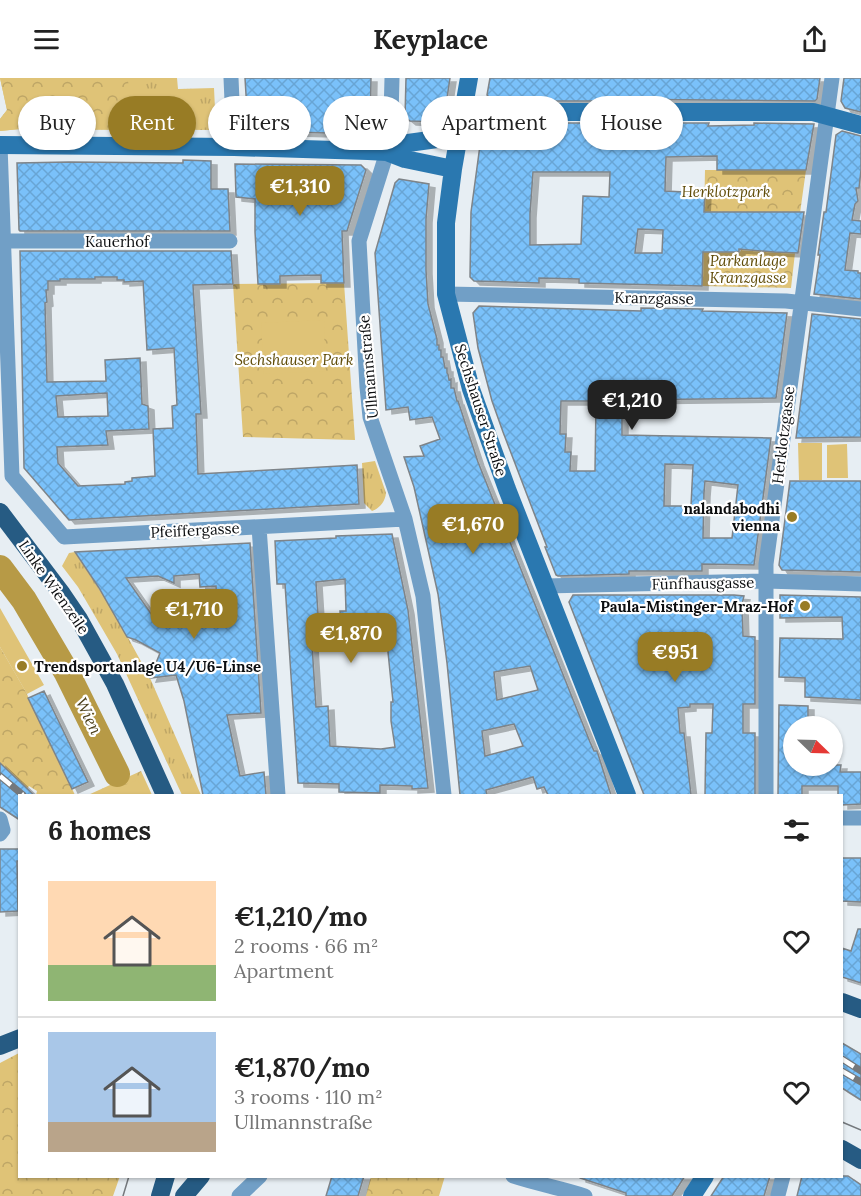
<!DOCTYPE html>
<html lang="en">
<head>
<meta charset="utf-8">
<style>
  body { margin:0; font-family:Lora,serif; background:#f2f2f2; color:#222; height:100vh; display:flex; flex-direction:column; font-size:22px; white-space:nowrap }
  * { box-sizing:border-box; margin:0 }
  p { font-size:20px; color:#767676 }
  .icon { flex:none; width:33px; height:33px; fill:none; stroke:currentColor; stroke-width:2; stroke-linecap:round; stroke-linejoin:round }
  .map { position:relative; flex:1; overflow:hidden }
  .drawer { position:absolute; left:18px; top:716px; width:825px; height:384px; display:flex; flex-direction:column; background:#fff; border-radius:0px; box-shadow:0 2px 4px #0004 }
  .drawer>* { flex:none }
  .top-card { position:absolute; left:18px; top:18px; width:825px; height:54px; display:flex; gap:12px }
  .needle { width:39px; rotate:113deg }
  .fabs { position:absolute; left:783px; top:638px; display:grid; gap:12px }
  .fabs a { display:grid; place-items:center; width:60px; height:60px; border-radius:50%; background:#fff; box-shadow:0 2px 4px #0004; font-size:30px }
  .price { position:absolute; translate:-50% -51px; padding:0 14px; border-radius:12px; background:#987c25; color:#fff; font-size:20px; line-height:39px; filter:drop-shadow(0 2px 3px #0008) }
  .price::after { content:''; position:absolute; left:50%; top:36px; width:18px; height:14px; margin-left:-9px; background:inherit; clip-path:polygon(0 0,100% 0,50% 100%) }
  .price.on { background:#222; color:#fff }
  ul { padding:0; list-style:none }
  li { display:flex; align-items:center; gap:18px; height:150px; padding:0 30px }
  li+li { border-top:2px solid #e0e0e0 }
  li span { display:grid; place-items:center; flex:none; width:168px; height:120px; border-radius:0px; color:#555 }
  li>.icon { margin-inline-start:auto }
  span .icon { width:72px; height:72px; fill:#fffc; stroke-width:1 }
  li b { font-size:26px }
  h2 { display:flex; justify-content:space-between; align-items:center; height:72px; padding:0 30px; font-size:26px }
  .pill { padding:0 21px; border-radius:27px; background:#fff; box-shadow:0 2px 4px #0004; font-size:21px; line-height:54px }
  .pill.on { background:#987c25; color:#fff }
  header { display:flex; justify-content:space-between; align-items:center; height:78px; padding:0 30px; background:#fff; font-size:27px; font-weight:700 }
  .map>svg:first-child { display:block }
</style>
</head>
<body>
<header><svg class="icon" aria-label="menu" viewBox="0 0 24 24"><path d="M4 6h16M4 12h16M4 18h16"/></svg>Keyplace<svg class="icon" aria-label="share" viewBox="0 0 24 24"><path d="M12 15V3M7 8l5-5 5 5M5 13v7h14v-7"/></svg></header>
<div class="map">
<svg width="861" height="1118" viewBox="0 0 861 1118">
  <defs>
    <pattern id="grass-tufts" width="24" height="20" patternUnits="userSpaceOnUse" patternTransform="scale(1.5)"><rect width="24" height="20" fill="#dfc377"/><path d="M3 7l-1-3M5 7V3M7 7l1-3M15 17l-1-3M17 17v-4M19 17l1-3" fill="none" stroke="#bea666"/></pattern>
    <pattern id="park-crowns" width="20" height="18" patternUnits="userSpaceOnUse" patternTransform="scale(1.5)"><rect width="20" height="18" fill="#dfc377"/><path d="M2 6a3 3 0 1 1 6 0M12 15a3 3 0 1 1 6 0" fill="none" stroke="#bea666"/></pattern>
    <pattern id="building-cross-hatch" width="8" height="8" patternUnits="userSpaceOnUse" patternTransform="scale(1.5)"><rect width="8" height="8" fill="#7ac1fa"/><path d="M0 0l8 8M0 8l8-8" fill="none" stroke="#68a5d5"/></pattern>
    <filter id="shadow"><feDropShadow dx="6" dy="4" stdDeviation="0" flood-color="#0004"/></filter>
  </defs>
  <rect width="100%" height="100%" fill="#e7eef3"/>
  <path fill="url(#grass-tufts)" d="M 0,0 L 177,0 L 178,11 L 214,10 L 216,52 L 20,51 L 0,53 L 0,41 L 7,32 Z
    M 375,383 L 386,415 C 385,424 380,430 372,433 L 364,425 L 362,385 Z
    M 75,474 L 114,534 L 150,600 L 201,717 L 182,717 L 117,576 L 78,509 L 62,488 L 69,475 Z"/>
  <path fill="url(#park-crowns)" d="M 0,0 L 128,0 L 131,52 L 20,51 L 0,53 L 0,41 L 7,32 Z
    M 705,92 L 806,92 L 800,135 L 704,141 Z
    M 741,172 L 795,175 L 791,210 L 702,208 L 703,174 L 740,174 Z
    M 344,205 L 355,362 L 243,359 L 233,206 Z
    M 0,569 L 26,614 L 75,717 L 36,717 L 37,713 L 29,708 L 26,712 L 0,685 Z
    M 141,693 L 152,717 L 88,717 Z
    M 19,975 L 20,1098 L 120,1098 L 113,1118 L 0,1118 L 0,985 Z
    M 371,1098 L 445,1098 L 439,1118 L 366,1118 Z"/>
  <path fill="#dfc377" d="M 324,242 L 325,293 L 264,296 L 261,245 Z
    M 798,365 L 822,365 L 822,402 L 799,402 Z
    M 847,366 L 848,400 L 827,400 L 827,367 Z
    M 0,530 L 44,607 L 27,616 L 0,569 Z
    M 138,702 L 144,717 L 98,717 Z"/>
  <g fill="none" stroke-linecap="round" stroke-linejoin="round">
    <path stroke="#b79a46" stroke-width="26" d="M 0,490 L 24,522 L 67,595 L 117,696"/>
  </g>
  <path fill="url(#building-cross-hatch)" stroke="#7e8489" stroke-width="1.5" fill-rule="evenodd" filter="url(#shadow)" d="M 245,0 L 371,0 L 370,52 L 366,56 L 253,53 L 248,49 Z
    M 406,0 L 450,0 L 444,40 L 439,44 L 410,43 L 405,39 Z
    M 490,0 L 820,0 L 817,21 L 815,23 L 601,21 L 601,23 L 544,23 L 544,21 L 491,21 L 487,17 Z
    M 844,0 L 861,0 L 861,34 L 845,30 L 841,23 Z
    M 483,45 L 626,45 L 626,47 L 676,47 L 676,45 L 709,45 L 708,48 L 754,47 L 754,45 L 814,46 L 806,92 L 717,92 L 717,78 L 666,79 L 665,113 L 705,115 L 704,134 L 804,134 L 798,175 L 774,174 L 739,171 L 739,174 L 703,174 L 702,208 L 579,205 L 579,201 L 539,200 L 539,205 L 474,203 L 470,199 L 471,134 ZM 533,94 L 610,94 L 609,119 L 583,118 L 581,166 L 530,167 L 530,136 ZM 638,151 L 663,152 L 662,175 L 635,175 Z
    M 842,53 L 861,58 L 861,92 L 859,110 L 856,110 L 858,123 L 855,126 L 852,142 L 861,143 L 861,156 L 850,155 L 845,192 L 858,193 L 858,195 L 861,195 L 861,221 L 814,216 L 820,177 L 818,177 L 824,134 L 826,134 L 836,57 Z
    M 183,82 L 211,83 L 211,111 L 228,111 L 230,153 L 20,153 L 19,152 L 17,85 L 69,84 L 183,85 Z
    M 235,86 L 361,87 L 366,92 L 347,153 L 342,153 L 344,205 L 321,205 L 321,197 L 280,198 L 280,206 L 258,206 L 255,154 L 255,121 L 236,119 Z
    M 399,101 L 429,106 L 426,141 L 426,192 L 428,226 L 437,261 L 437,267 L 439,267 L 439,272 L 441,272 L 441,279 L 443,279 L 445,290 L 447,290 L 447,295 L 448,296 L 449,302 L 451,301 L 451,310 L 454,310 L 457,323 L 458,323 L 478,384 L 590,664 L 594,673 L 597,673 L 611,717 L 548,717 L 544,709 L 537,711 L 533,699 L 486,712 L 487,717 L 460,717 L 447,585 L 438,516 L 414,409 L 404,379 L 424,378 L 420,368 L 440,361 L 432,339 L 410,342 L 408,329 L 386,332 L 375,175 L 395,105 ZM 530,588 L 538,612 L 497,622 L 494,594 ZM 514,646 L 523,668 L 485,678 L 482,653 Z
    M 20,173 L 231,173 L 233,206 L 193,207 L 201,336 L 196,336 L 198,396 L 357,387 L 359,426 L 69,442 L 24,390 ZM 95,199 L 117,199 L 117,202 L 124,202 L 124,204 L 143,203 L 147,272 L 174,270 L 177,327 L 172,328 L 173,350 L 153,351 L 155,398 L 132,400 L 132,403 L 125,404 L 125,406 L 78,408 L 58,385 L 57,369 L 108,367 L 106,353 L 149,351 L 148,328 L 142,326 L 140,280 L 105,282 L 106,303 L 47,304 L 45,225 L 47,224 L 46,212 L 48,212 L 48,203 L 60,203 L 60,201 L 95,201 ZM 107,315 L 108,338 L 58,339 L 56,318 Z
    M 479,228 L 641,233 L 641,230 L 703,231 L 702,233 L 787,235 L 776,320 L 622,322 L 622,357 L 771,360 L 754,487 L 702,486 L 702,493 L 629,493 L 629,496 L 558,498 L 556,497 L 545,469 L 547,469 L 503,354 L 492,323 L 478,270 L 473,235 ZM 561,323 L 596,323 L 595,393 L 570,393 L 571,374 L 565,374 L 566,356 L 560,356 ZM 665,386 L 693,387 L 691,428 L 664,428 ZM 705,403 L 738,407 L 732,460 L 703,460 L 704,415 Z
    M 812,236 L 861,241 L 861,359 L 796,360 Z
    M 790,403 L 861,403 L 861,494 L 782,492 L 779,487 Z
    M 392,456 L 408,532 L 428,710 L 412,711 L 412,708 L 380,707 L 380,715 L 339,714 L 339,706 L 298,705 L 285,506 L 277,506 L 275,463 L 336,460 L 336,458 ZM 345,501 L 346,533 L 340,533 L 342,566 L 387,564 L 393,624 L 391,624 L 391,643 L 395,669 L 381,671 L 330,668 L 328,628 L 316,629 L 312,567 L 315,567 L 314,553 L 319,552 L 316,504 Z
    M 250,465 L 261,635 L 227,637 L 240,698 L 264,694 L 266,717 L 203,717 L 184,623 L 176,597 L 150,600 L 160,575 L 136,562 L 127,559 L 99,510 L 75,474 ZM 199,496 L 200,509 L 216,508 L 217,533 L 207,533 L 190,545 L 180,536 L 160,525 L 154,540 L 126,500 L 158,498 L 174,505 L 174,498 Z
    M 573,517 L 734,517 L 744,518 L 742,526 L 743,558 L 755,559 L 755,626 L 743,626 L 743,655 L 755,655 L 755,717 L 705,717 L 706,655 L 712,655 L 713,626 L 690,626 L 690,629 L 678,630 L 680,655 L 684,655 L 691,717 L 644,717 L 569,524 Z
    M 780,517 L 861,519 L 861,622 L 805,619 L 805,600 L 779,599 L 780,560 L 843,561 L 842,539 L 780,540 Z
    M 44,613 L 88,704 L 72,711 L 28,620 Z
    M 779,627 L 808,628 L 808,648 L 794,648 L 794,687 L 841,687 L 840,694 L 861,694 L 861,726 L 842,727 L 842,717 L 838,717 L 838,708 L 802,708 L 802,717 L 778,717 Z
    M 0,685 L 34,717 L 20,717 L 20,742 L 0,729 Z
    M 0,771 L 20,771 L 20,783 L 17,783 L 18,833 L 0,834 Z
    M 842,780 L 861,780 L 861,824 L 842,823 Z
    M 858,851 L 861,851 L 861,905 L 842,899 L 842,870 L 851,873 Z
    M 842,965 L 861,976 L 861,1022 L 842,1010 Z
    M 332,1098 L 364,1098 L 358,1118 L 326,1118 Z
    M 580,1098 L 685,1098 L 672,1118 L 626,1118 L 626,1115 L 580,1100 Z
    M 724,1098 L 770,1098 L 764,1118 L 711,1118 Z
    M 802,1098 L 848,1098 L 861,1107 L 861,1118 L 797,1118 Z"/>
  <g fill="none" stroke-linecap="round" stroke-linejoin="round">
    <path stroke="#719fc6" stroke-width="15" d="M 231,0 L 234,69
      M 392,0 L 391,38 L 387,74 L 359,163 L 367,309 L 370,339 L 405,441 L 423,518 L 444,717
      M 0,67 L 12,398 L 64,459 L 405,441
      M 4,163 L 230,163
      M 446,216 L 786,223 L 861,231
      M 259,449 L 278,717
      M 545,508 L 766,503 L 861,506
      M 766,717 L 766,486 L 832,0
      M 842,740 L 861,740
      M 0,741 L 3,752 L 0,756
      M 513,1098 C 537,1106 561,1110 585,1118
      M 778,1117 L 783,1098
      M 239,1118 L 260,1098"/>
    <path stroke="#2a78b0" stroke-width="18" d="M 469,0 L 453,91 L 446,145 L 446,216 L 471,311 L 507,411 L 627,717
      M 464,31 L 483,34 L 813,34 L 861,47
      M 0,67 L 234,69 L 368,73 L 387,74 L 405,81 L 453,91
      M 387,74 L 408,65 L 459,58
      M 692,1118 L 705,1098"/>
    <path stroke="#265b83" stroke-width="18" d="M 0,434 L 62,516 L 79,541 L 115,606 L 165,717
      M 842,924 L 861,931
      M 0,968 L 20,960
      M 842,1071 L 861,1082
      M 160,1118 L 166,1098
      M 184,1118 L 201,1098"/>
    <path stroke="#74787c" stroke-width="1.5" d="M 842,1044 L 861,1052
      M 123,1118 L 129,1098"/>
    <defs>
      <path id="rail" d="M 0,698 L 23,717
        M 842,981 L 861,993
        M 842,993 L 861,1004"/>
    </defs>
    <use href="#rail" stroke="#74787c" stroke-width="7"/>
    <use href="#rail" stroke="#fff" stroke-width="4.5" stroke-dasharray="14" stroke-linecap="butt"/>
  </g>
  <g fill="#987c25" stroke="#fff" stroke-width="2">
    <circle cx="792" cy="439" r="6"/>
    <circle cx="805" cy="528" r="6"/>
    <circle cx="22" cy="588" r="6"/>
  </g>
  <g text-anchor="middle" dominant-baseline="central" stroke-width="4.5" stroke-linejoin="round" paint-order="stroke">
    <g font-size="15" font-style="italic" fill="#604c08" stroke="#fff">
      <text x="726" y="113">Herklotzpark</text>
      <text x="748" y="182">Parkanlage<tspan x="748" dy="17">Kranzgasse</tspan></text>
      <text x="294" y="281">Sechshauser Park</text>
    </g>
    <g font-size="15" fill="#0c0e10" stroke="#fff">
      <text x="117" y="163">Kauerhof</text>
      <text transform="translate(654 220) rotate(1)">Kranzgasse</text>
      <text transform="translate(368 289) rotate(-95)">Ullmannstraße</text>
      <text transform="translate(481 332) rotate(72)">Sechshauser Straße</text>
      <text transform="translate(783 357) rotate(-83)">Herklotzgasse</text>
      <text transform="translate(195 452) rotate(-3)">Pfeiffergasse</text>
      <text transform="translate(703 505) rotate(-1)">Fünfhausgasse</text>
      <text transform="translate(54 509) rotate(55)">Linke Wienzeile</text>
    </g>
    <g font-size="15" font-weight="bold" fill="#0c0e10" stroke="#fff" text-anchor="end">
      <text x="780" y="430">nalandabodhi<tspan x="780" dy="17">vienna</tspan></text>
      <text x="793" y="528">Paula-Mistinger-Mraz-Hof</text>
      <text x="34" y="588" text-anchor="start">Trendsportanlage U4/U6-Linse</text>
    </g>
    <g font-size="16" font-style="italic" fill="#4d411d" stroke="#fff">
      <text transform="translate(89 638) rotate(64)">Wien</text>
    </g>
  </g>
</svg>
<div class="fabs">
<a><svg class="needle" viewBox="-14 -14 28 28"><path d="M0-13l5 13h-10z" fill="#e53935"/><path d="M0 13l5-13h-10z" fill="#767676"/></svg></a>
</div>
<b class="price" style="left:300px;top:139px">€1,310</b>
<b class="price on" style="left:632px;top:353px">€1,210</b>
<b class="price" style="left:473px;top:477px">€1,670</b>
<b class="price" style="left:194px;top:562px">€1,710</b>
<b class="price" style="left:351px;top:586px">€1,870</b>
<b class="price" style="left:675px;top:605px">€951</b>
<div class="top-card">
<a class="pill">Buy</a>
<a class="pill on">Rent</a>
<a class="pill">Filters</a>
<a class="pill">New</a>
<a class="pill">Apartment</a>
<a class="pill">House</a>
</div>
<section class="drawer">
<h2>6 homes<svg class="icon" aria-label="filters" viewBox="0 0 24 24"><path d="M4 7h16M4 17h16"/><circle cx="9" cy="7" r="2"/><circle cx="15" cy="17" r="2"/></svg></h2>
<ul>
<li><span style="background:linear-gradient(#ffd9b3 70%,#8fb573 0)"><svg class="icon" aria-label="home" viewBox="0 0 24 24"><path d="M3 11l9-7 9 7M6 9v11h12V9"/></svg></span><div><b>€1,210/mo</b><p>2 rooms · 66 m²</p><p>Apartment</p></div><svg class="icon" aria-label="heart" viewBox="0 0 24 24"><path d="M12 20l-8-8c-3-5 5-10 8-4 3-6 11-1 8 4z"/></svg></li>
<li><span style="background:linear-gradient(#a9c7e8 75%,#b9a48a 0)"><svg class="icon" aria-label="home" viewBox="0 0 24 24"><path d="M3 11l9-7 9 7M6 9v11h12V9"/></svg></span><div><b>€1,870/mo</b><p>3 rooms · 110 m²</p><p>Ullmannstraße</p></div><svg class="icon" aria-label="heart" viewBox="0 0 24 24"><path d="M12 20l-8-8c-3-5 5-10 8-4 3-6 11-1 8 4z"/></svg></li>
</ul>
</section>
</div>
</body>
</html>
